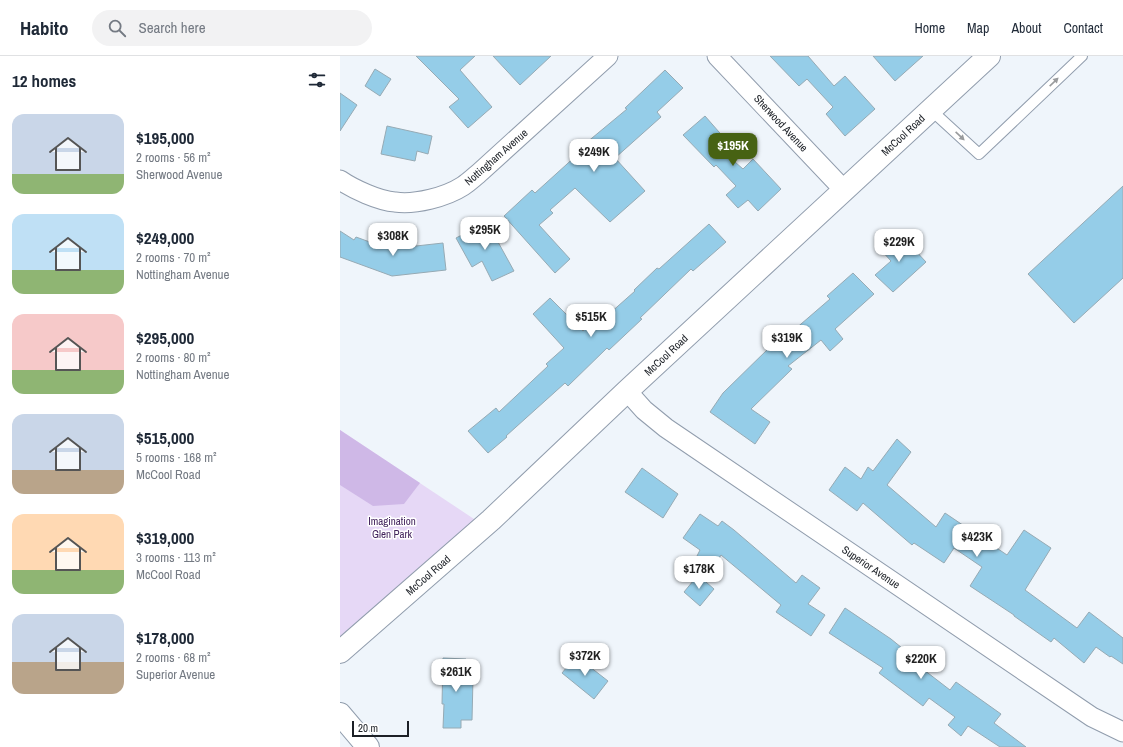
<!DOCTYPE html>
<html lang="en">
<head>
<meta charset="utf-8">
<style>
  body { margin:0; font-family:"Archivo Narrow",sans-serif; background:#f2f2f3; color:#1f2937; height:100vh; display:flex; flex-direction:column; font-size:15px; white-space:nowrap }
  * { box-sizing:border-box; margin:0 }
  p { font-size:13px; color:#747a83 }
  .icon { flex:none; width:22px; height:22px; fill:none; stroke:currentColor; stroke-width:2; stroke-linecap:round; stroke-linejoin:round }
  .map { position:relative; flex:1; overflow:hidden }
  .drawer { display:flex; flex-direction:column; background:#fff; width:340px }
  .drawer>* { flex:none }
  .scale { position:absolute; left:12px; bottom:10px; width:57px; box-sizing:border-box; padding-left:4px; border:2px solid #1c2026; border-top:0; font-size:11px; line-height:14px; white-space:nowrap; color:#1c2026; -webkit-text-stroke:3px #fff; paint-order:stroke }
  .price { position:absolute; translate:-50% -34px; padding:0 9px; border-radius:8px; background:#fff; color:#222; font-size:13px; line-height:26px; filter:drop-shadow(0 1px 2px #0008) }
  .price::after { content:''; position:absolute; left:50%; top:24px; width:12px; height:9px; margin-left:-6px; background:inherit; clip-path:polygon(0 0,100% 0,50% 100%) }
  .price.active { background:#476213; color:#fff }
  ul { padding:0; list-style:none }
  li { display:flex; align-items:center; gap:12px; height:100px; padding:0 12px }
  li span { display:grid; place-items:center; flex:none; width:112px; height:80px; border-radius:12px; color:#555 }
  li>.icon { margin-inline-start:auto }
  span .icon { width:48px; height:48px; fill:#fffc; stroke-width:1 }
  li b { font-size:17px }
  h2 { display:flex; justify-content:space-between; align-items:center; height:48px; padding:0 12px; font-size:17px }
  header { display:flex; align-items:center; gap:24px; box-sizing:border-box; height:56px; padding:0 20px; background:#fff; border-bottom:1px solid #e0e1e3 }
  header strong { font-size:19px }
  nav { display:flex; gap:22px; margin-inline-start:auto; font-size:14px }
  .search { width:280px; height:36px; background:#f2f2f3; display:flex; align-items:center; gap:10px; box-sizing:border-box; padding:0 14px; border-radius:22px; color:#747a83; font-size:15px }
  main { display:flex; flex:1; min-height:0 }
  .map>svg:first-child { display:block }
</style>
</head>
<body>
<header>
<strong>Habito</strong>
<div class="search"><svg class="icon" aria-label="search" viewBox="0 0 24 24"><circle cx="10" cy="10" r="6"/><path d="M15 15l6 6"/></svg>Search here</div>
<nav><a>Home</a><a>Map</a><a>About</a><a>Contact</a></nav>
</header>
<main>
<section class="drawer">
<h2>12 homes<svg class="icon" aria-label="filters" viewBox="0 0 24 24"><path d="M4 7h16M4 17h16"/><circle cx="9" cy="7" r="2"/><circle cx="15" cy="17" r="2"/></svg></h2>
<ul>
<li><span style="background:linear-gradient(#c9d6e8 75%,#8fb573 0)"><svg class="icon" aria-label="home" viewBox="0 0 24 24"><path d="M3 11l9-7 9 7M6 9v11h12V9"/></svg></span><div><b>$195,000</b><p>2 rooms · 56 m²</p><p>Sherwood Avenue</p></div></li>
<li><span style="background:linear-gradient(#bfe0f5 70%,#8fb573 0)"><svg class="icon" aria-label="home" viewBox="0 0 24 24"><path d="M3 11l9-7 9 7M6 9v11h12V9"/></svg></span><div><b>$249,000</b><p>2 rooms · 70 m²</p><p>Nottingham Avenue</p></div></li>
<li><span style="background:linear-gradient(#f6c9c9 70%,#8fb573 0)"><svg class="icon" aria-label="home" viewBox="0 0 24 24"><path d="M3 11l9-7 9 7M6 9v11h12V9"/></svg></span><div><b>$295,000</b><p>2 rooms · 80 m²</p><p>Nottingham Avenue</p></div></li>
<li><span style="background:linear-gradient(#c9d6e8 70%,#b9a48a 0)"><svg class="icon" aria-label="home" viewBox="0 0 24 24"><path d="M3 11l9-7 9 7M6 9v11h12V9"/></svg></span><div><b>$515,000</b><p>5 rooms · 168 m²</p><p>McCool Road</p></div></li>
<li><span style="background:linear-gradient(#ffd9b3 70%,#8fb573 0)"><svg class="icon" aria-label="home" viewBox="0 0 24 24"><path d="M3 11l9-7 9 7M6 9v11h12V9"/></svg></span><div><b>$319,000</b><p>3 rooms · 113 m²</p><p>McCool Road</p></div></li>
<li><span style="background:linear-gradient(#c9d6e8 60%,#b9a48a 0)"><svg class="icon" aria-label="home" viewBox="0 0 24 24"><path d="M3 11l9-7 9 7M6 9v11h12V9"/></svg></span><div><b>$178,000</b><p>2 rooms · 68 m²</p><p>Superior Avenue</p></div></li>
</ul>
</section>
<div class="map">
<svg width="783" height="691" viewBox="0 0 783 691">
  <rect width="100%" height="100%" fill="#eff5fb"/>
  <path fill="#e6d8f6" d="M 0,374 L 137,465 L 0,589 Z"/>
  <path fill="#cfb8e7" d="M 0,374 L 80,427 L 64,448 L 33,450 L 0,429 Z"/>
  <path fill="#95cde8" stroke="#96aab4" d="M 76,0 L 135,0 L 120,14 L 152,51 L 128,72 L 109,51 L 119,43 Z
    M 153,0 L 211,0 L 180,29 Z
    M 430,0 L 468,0 L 494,30 L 505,20 L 535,53 L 505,80 L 486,58 L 493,51 L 467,23 L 459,30 Z
    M 533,0 L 583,0 L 555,25 Z
    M 35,13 L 51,23 L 40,40 L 25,30 Z
    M 325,14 L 343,32 L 317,56 L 321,61 L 275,102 L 305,135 L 270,166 L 235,132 L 210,154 L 213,157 L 199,169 L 230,203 L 215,217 L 164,160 L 192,134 L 195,137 L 248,89 L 246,87 L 287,53 L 285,52 Z
    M 0,37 L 17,49 L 0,75 Z
    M 365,60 L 386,84 L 379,92 L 403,113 L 413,103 L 441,133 L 418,155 L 408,144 L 398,152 L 386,139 L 396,130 L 376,109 L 374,111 L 343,79 Z
    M 47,70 L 92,80 L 88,98 L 77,95 L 75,105 L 41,98 Z
    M 783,130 L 783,222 L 734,267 L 688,218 Z
    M 147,166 L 174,215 L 152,225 L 142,205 L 132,211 L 116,182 Z
    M 369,168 L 386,186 L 353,215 L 351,213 L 300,262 L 302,263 L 269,294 L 267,292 L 228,330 L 225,327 L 166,380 L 167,381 L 148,397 L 128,375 L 156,352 L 159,356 L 208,310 L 206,308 L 224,292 L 193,258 L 210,242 L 243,275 L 264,252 L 269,258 L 295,235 L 294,234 L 317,212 L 319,213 Z
    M 0,175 L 14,184 L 16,181 L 49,193 L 103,187 L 106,214 L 52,220 L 0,201 Z
    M 559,177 L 586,206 L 553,236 L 535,219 L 551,205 L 541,194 Z
    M 513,217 L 534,238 L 495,273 L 503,283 L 490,295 L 481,284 L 448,310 L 452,313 L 411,353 L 430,366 L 415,388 L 370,356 L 383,337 L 430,291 L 432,293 L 490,243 L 487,240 Z
    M 557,383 L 571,396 L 547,429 L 596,471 L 605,457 L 667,499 L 684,474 L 711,492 L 685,534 L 737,572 L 749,556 L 783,582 L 783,608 L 771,600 L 770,601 L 756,591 L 744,607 L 714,582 L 711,586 L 674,560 L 674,559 L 630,530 L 642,511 L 614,492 L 604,507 L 574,487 L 572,489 L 523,447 L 517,455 L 489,434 L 505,411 L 521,423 L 528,411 L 533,415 Z
    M 302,412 L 338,438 L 323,462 L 285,436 Z
    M 360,458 L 378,470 L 382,465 L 394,474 L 456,527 L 462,519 L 480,532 L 468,548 L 485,559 L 471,580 L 436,556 L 441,549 L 381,499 L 373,512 L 356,502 L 360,494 L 343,482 Z
    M 358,519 L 374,533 L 360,550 L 344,536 Z
    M 505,552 L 551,583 L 578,605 L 575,607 L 610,634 L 616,626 L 661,658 L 654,667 L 686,691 L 660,691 L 628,670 L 621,680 L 608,669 L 615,661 L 589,642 L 583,650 L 539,617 L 543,612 L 489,577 Z
    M 236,600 L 268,625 L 254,643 L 222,617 Z
    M 103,602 L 126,603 L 126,622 L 133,622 L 132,664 L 121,664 L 121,672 L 103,672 L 104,648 L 102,648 Z"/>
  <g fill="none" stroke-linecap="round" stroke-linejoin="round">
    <defs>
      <path id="service" d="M 591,54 L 639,98 L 742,0"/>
      <path id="minor" d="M 377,0 L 504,134
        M 0,124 C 13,133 39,145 55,146 C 75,149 106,141 123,130 C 129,126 133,122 138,118 L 268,0
        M 287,335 L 304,354 L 326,372 L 752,661 L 783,676"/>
      <path id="tertiary" d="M 0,596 L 151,464 L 287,335 L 649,0
        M 0,658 L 28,691"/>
    </defs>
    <use href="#service" stroke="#919dad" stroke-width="12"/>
    <use href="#minor" stroke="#919dad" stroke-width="21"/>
    <use href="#tertiary" stroke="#919dad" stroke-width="24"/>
    <use href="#service" stroke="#fff" stroke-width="10"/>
    <use href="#minor" stroke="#fff" stroke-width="19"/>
    <use href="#tertiary" stroke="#fff" stroke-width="22"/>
  </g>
  <defs><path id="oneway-solid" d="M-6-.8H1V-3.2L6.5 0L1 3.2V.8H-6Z"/></defs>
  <g fill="#999b9d">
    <use href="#oneway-solid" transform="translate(714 26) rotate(-44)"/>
    <use href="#oneway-solid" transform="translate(620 80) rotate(43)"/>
  </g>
  <g text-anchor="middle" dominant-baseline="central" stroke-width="3" stroke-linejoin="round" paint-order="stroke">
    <g font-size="11" fill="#1c2026" stroke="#fff">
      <text transform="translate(441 67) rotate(47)">Sherwood Avenue</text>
      <text transform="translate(563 79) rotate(-43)">McCool Road</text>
      <text transform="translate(156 101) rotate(-41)">Nottingham Avenue</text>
      <text transform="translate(326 299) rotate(-43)">McCool Road</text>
      <text transform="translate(531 511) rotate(34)">Superior Avenue</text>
      <text transform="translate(88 519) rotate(-41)">McCool Road</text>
    </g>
    <g font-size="11" fill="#42235c" stroke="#fff">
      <text x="52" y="465">Imagination<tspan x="52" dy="13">Glen Park</tspan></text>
    </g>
  </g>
</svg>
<div class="scale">20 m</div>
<b class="price active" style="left:393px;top:111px">$195K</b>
<b class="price" style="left:254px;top:117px">$249K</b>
<b class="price" style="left:145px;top:195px">$295K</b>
<b class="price" style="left:53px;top:201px">$308K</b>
<b class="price" style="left:559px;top:207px">$229K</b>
<b class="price" style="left:251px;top:282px">$515K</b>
<b class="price" style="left:447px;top:303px">$319K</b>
<b class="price" style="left:637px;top:502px">$423K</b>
<b class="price" style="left:359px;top:534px">$178K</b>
<b class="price" style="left:245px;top:621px">$372K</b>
<b class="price" style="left:581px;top:624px">$220K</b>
<b class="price" style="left:116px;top:637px">$261K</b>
</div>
</main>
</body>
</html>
